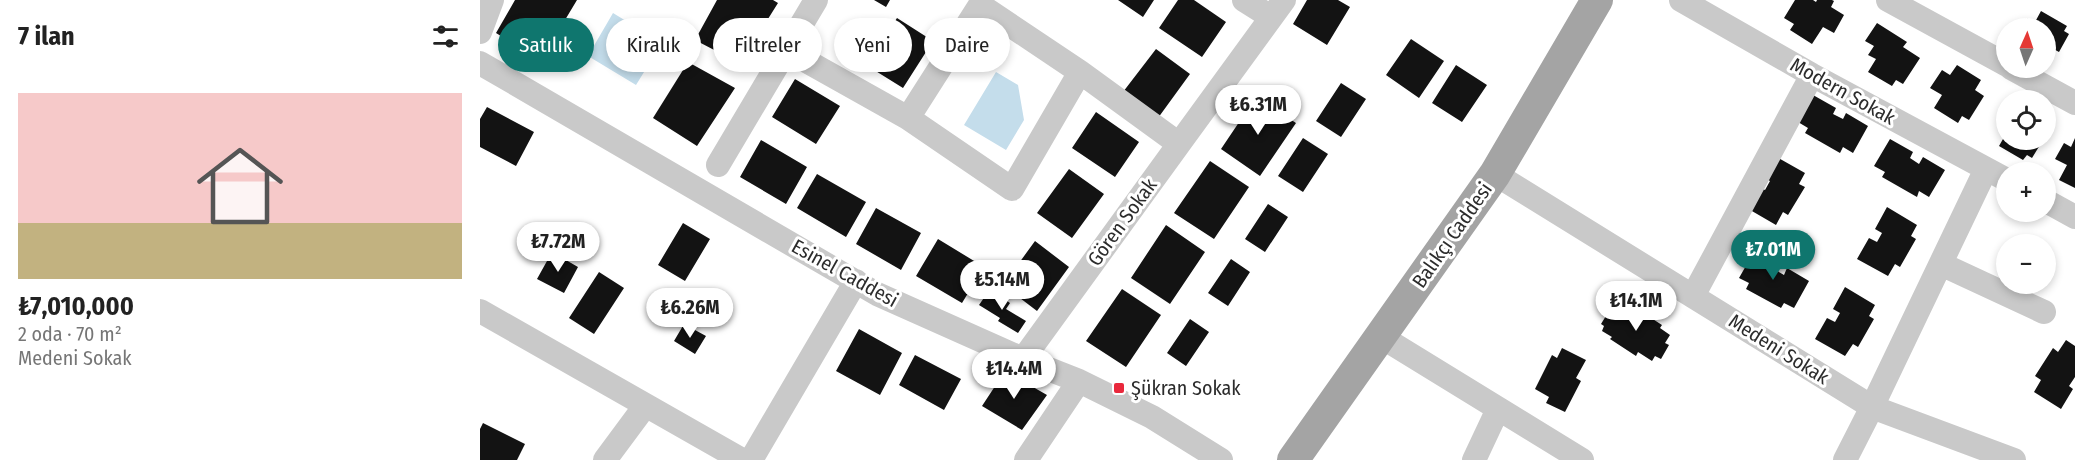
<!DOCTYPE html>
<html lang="tr">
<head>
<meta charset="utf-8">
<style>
  body { margin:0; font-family:"Fira Sans Condensed",sans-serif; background:#f2f2f2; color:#222; height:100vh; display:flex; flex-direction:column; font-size:22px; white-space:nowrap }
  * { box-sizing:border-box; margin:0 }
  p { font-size:20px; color:#767676 }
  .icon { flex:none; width:33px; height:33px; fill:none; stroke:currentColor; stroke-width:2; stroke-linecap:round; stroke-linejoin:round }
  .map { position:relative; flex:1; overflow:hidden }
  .drawer { display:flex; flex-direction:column; background:#fff; width:480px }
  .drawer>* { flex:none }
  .top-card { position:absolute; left:18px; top:18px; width:570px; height:54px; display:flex; gap:12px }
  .needle { width:39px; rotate:3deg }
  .fabs { position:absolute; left:1516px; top:18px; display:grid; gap:12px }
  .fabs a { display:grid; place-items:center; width:60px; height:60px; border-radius:50%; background:#fff; box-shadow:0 3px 9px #0003; font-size:30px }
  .price { position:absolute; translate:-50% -51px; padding:0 14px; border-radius:21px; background:#fff; color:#222; font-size:20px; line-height:39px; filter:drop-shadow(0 2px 3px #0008) }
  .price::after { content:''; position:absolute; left:50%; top:36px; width:18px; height:14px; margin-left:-9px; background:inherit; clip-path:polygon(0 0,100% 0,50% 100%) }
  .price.selected { background:#0f766e; color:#fff }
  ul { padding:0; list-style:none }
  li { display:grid; align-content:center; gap:12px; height:318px; padding:0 18px }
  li+li { border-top:2px solid #e0e0e0 }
  li span { display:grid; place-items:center; height:186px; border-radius:0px; color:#555 }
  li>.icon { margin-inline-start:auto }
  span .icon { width:108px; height:108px; fill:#fffc; stroke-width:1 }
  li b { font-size:26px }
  h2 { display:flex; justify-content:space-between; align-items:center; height:72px; padding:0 18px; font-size:26px }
  .pill { padding:0 21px; border-radius:27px; background:#fff; box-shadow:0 3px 9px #0003; font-size:21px; line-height:54px }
  .pill.selected { background:#0f766e; color:#fff }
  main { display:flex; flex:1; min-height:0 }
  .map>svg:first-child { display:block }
</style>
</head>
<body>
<main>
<section class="drawer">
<h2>7 ilan<svg class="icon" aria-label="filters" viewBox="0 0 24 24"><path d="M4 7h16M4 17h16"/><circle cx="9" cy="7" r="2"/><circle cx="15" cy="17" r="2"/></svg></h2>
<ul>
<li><span style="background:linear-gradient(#f6c9c9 70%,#c2b280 0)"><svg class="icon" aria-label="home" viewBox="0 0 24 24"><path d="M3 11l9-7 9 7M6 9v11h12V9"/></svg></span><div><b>₺7,010,000</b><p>2 oda · 70 m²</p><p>Medeni Sokak</p></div></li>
</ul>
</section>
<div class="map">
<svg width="1595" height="460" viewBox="0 0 1595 460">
  <rect width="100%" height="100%" fill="#fff"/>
  <path fill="#c4ddeb" d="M 133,13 L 182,43 L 156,85 L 108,56 Z
    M 516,72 L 538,85 L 544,120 L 526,150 L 484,125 Z"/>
  <path fill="#131313" d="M 35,0 L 97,0 L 61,60 L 16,33 Z
    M 237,0 L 293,0 L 298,3 L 258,67 L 238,52 L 215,40 Z
    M 394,0 L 410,0 L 406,7 Z
    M 638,0 L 674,0 L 663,17 Z
    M 698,0 L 714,0 L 746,22 L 722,57 L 679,28 Z
    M 827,0 L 858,0 L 870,7 L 847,45 L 813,24 Z
    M 1315,0 L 1333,0 L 1336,2 L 1337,0 L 1352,0 L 1354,1 L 1351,7 L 1364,15 L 1354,33 L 1343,27 L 1332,44 L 1310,30 L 1314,24 L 1304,18 Z
    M 1561,11 L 1587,26 L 1584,31 L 1589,34 L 1579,52 L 1566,45 L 1566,28 L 1540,28 L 1546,18 L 1555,22 Z
    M 417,18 L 453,41 L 423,88 L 386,65 Z
    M 1397,23 L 1427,42 L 1423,47 L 1440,58 L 1423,84 L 1416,80 L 1412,86 L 1388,72 L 1396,59 L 1388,55 L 1394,46 L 1385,41 Z
    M 931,39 L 964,61 L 939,98 L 906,75 Z
    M 676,49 L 710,74 L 678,118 L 643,92 Z
    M 208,62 L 255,88 L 217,146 L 173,118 Z
    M 976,65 L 1007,85 L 982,122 L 952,103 Z
    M 1477,65 L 1501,80 L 1495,90 L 1504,96 L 1489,120 L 1482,116 L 1478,123 L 1454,108 L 1462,95 L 1450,88 L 1462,70 L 1470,75 Z
    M 315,79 L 360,106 L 336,144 L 292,117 Z
    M 861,83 L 886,99 L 861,137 L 836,121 Z
    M 1333,95 L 1356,108 L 1353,114 L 1363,119 L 1366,113 L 1388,126 L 1373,153 L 1363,147 L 1360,153 L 1325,133 L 1328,128 L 1318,122 Z
    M 776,97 L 816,123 L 780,176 L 741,149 Z
    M 7,107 L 54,132 L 36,166 L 0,147 L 0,119 Z
    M 1527,108 L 1527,132 L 1517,125 Z
    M 616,112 L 659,142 L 635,177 L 592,148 Z
    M 1566,117 L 1574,122 L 1566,135 Z
    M 1527,132 L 1527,140 L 1563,140 L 1552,158 L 1547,155 L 1543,160 L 1519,146 Z
    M 823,138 L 848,154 L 823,192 L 798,176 Z
    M 1595,138 L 1595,188 L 1579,180 L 1587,165 L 1575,159 L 1584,143 L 1591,147 Z
    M 1410,139 L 1433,152 L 1430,158 L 1439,164 L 1443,157 L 1465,170 L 1449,197 L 1439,191 L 1437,197 L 1402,177 L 1405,172 L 1394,166 Z
    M 281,140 L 327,167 L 306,204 L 260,177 Z
    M 1295,156 L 1325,173 L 1319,184 L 1325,187 L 1308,215 L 1303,212 L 1296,225 L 1265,207 L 1277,186 L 1285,190 L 1290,181 L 1283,177 Z
    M 730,161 L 769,187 L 734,239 L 694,213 Z
    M 589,169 L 624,194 L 592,238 L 557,213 Z
    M 337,174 L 386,202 L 366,237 L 317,208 Z
    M 788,204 L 808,217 L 785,252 L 765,239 Z
    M 1407,207 L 1437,225 L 1431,236 L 1436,239 L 1420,267 L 1415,264 L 1408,276 L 1377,259 L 1389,238 L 1397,242 L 1402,233 L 1395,229 Z
    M 396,208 L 441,233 L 421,270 L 376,244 Z
    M 203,223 L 230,239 L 205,281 L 178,265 Z
    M 686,225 L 725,252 L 690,304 L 651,278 Z
    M 458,239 L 504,267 L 482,303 L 436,276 Z
    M 555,241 L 589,267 L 557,311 L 523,285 Z
    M 1275,250 L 1298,263 L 1294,269 L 1304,275 L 1307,268 L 1329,281 L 1314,308 L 1304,303 L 1301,308 L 1266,289 L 1269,283 L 1259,278 Z
    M 72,252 L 98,267 L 84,293 L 57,279 Z
    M 751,259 L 770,272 L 748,306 L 728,293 Z
    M 119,272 L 144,288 L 114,334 L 89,318 Z
    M 1365,287 L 1395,305 L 1389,316 L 1394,319 L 1378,347 L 1373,344 L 1365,356 L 1335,339 L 1347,318 L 1355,322 L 1360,313 L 1353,309 Z
    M 510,289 L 530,303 L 526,309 L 546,321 L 538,333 L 518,321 L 520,318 L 499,305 Z
    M 642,289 L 681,315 L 646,367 L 606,341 Z
    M 1139,304 L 1148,310 L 1151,305 L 1182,325 L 1180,328 L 1190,335 L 1185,343 L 1189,345 L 1181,359 L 1175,356 L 1172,361 L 1158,352 L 1156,356 L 1130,339 L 1132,337 L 1122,331 L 1124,326 L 1121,324 L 1132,306 L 1136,309 Z
    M 710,319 L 729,332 L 706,366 L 687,353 Z
    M 204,324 L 226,336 L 215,354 L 194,341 Z
    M 379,329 L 422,353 L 400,395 L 356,371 Z
    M 1586,340 L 1595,346 L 1595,377 L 1589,386 L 1593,389 L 1581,409 L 1554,392 L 1561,380 L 1555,376 L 1573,348 L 1578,352 Z
    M 1082,348 L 1106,360 L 1096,378 L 1101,381 L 1085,412 L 1066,403 L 1069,397 L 1055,389 L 1072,355 L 1077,358 Z
    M 435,355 L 481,379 L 464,410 L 419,385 Z
    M 525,371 L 567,395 L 542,430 L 502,406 Z
    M 3,423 L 45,444 L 37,460 L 0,460 L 0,429 Z"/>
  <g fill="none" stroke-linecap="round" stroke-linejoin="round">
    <path stroke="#c9c9c9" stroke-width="24" d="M 764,0 L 791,17
      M 1201,0 L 1332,75 L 1527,180
      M 1408,0 L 1527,65
      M 0,32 L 12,0
      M 321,58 L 428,118
      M 0,63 L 397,294 L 543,359 L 599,381 L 672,417 L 741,460
      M 1531,68 L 1595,103
      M 600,72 L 532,189 L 428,118 L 500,5 L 600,72 L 699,144 L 804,0
      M 238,165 L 336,0
      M 1015,174 L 1392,407 L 1534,460
      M 1566,201 L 1595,217
      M 1461,264 L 1564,312
      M 1213,296 L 1332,75
      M 0,311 L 262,460
      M 900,336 L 1102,460
      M 543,359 L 699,144
      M 125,460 L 165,406
      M 271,460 L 376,281
      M 546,460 L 599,381
      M 994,460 L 1018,409
      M 1365,460 L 1392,407 L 1506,169"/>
    <path stroke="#a4a4a4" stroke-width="32" d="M 813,460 L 1015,174 L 1117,0"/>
  </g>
  <rect fill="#e9283c" stroke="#fff" stroke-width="2" x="633" y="382" width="12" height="12" rx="3"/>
  <g text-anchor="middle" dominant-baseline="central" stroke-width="6" stroke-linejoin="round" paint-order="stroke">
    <g font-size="20" fill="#2c2c2c" stroke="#fff">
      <text transform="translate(1363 91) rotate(29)">Modern Sokak</text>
      <text transform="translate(642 222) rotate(-54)">Gören Sokak</text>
      <text transform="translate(972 235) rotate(-55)">Balıkçı Caddesi</text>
      <text transform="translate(365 273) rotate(29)">Esinel Caddesi</text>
      <text transform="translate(1299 349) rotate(32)">Medeni Sokak</text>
    </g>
    <g font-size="20" fill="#2c2c2c" stroke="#fff" text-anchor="start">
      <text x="651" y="388">Şükran Sokak</text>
    </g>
  </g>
</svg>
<div class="fabs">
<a><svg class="needle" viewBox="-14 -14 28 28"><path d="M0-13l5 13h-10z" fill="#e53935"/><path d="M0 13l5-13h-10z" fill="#767676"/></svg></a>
<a><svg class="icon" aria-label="locate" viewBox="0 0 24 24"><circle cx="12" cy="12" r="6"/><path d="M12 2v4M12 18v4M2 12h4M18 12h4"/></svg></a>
<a>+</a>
<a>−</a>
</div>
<b class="price" style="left:778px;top:136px">₺6.31M</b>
<b class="price" style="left:78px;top:273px">₺7.72M</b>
<b class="price selected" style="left:1293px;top:281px">₺7.01M</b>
<b class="price" style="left:522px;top:311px">₺5.14M</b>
<b class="price" style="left:1156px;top:332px">₺14.1M</b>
<b class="price" style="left:210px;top:339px">₺6.26M</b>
<b class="price" style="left:534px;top:400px">₺14.4M</b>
<div class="top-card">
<a class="pill selected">Satılık</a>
<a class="pill">Kiralık</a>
<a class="pill">Filtreler</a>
<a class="pill">Yeni</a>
<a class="pill">Daire</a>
</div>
</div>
</main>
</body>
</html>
